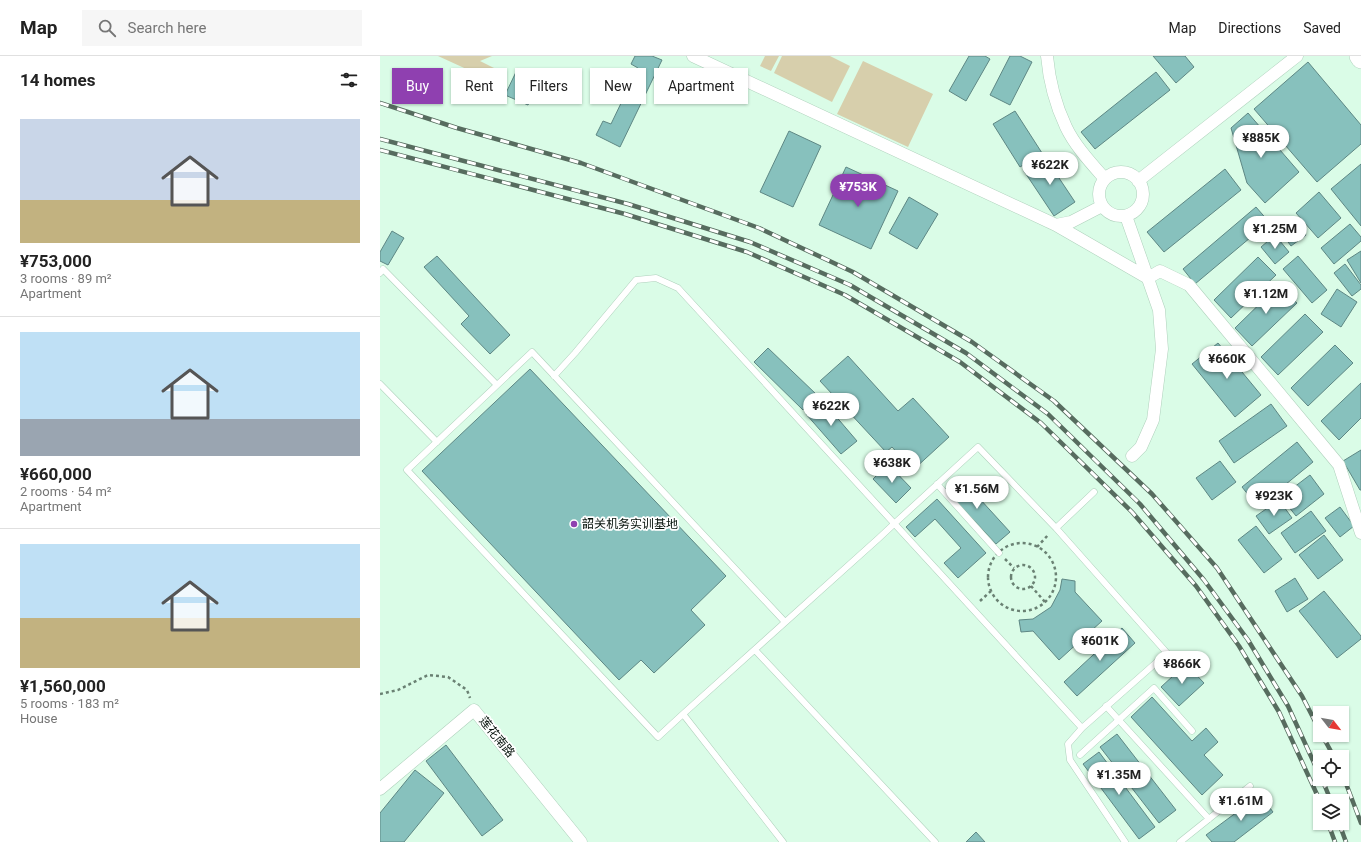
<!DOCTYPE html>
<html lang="en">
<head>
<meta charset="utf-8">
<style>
  body { margin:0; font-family:Roboto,"Noto Sans SC",sans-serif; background:#f6f6f6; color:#222; height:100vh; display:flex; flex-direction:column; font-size:15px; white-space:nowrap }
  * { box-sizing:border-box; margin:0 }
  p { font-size:13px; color:#767676 }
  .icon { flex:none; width:22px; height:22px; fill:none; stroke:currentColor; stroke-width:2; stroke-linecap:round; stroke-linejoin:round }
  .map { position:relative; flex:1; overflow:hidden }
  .panel { display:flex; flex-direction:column; background:#fff; width:380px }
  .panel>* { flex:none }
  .banner { position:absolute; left:12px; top:12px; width:380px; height:36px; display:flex; gap:8px }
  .needle { width:26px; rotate:121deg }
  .controls { position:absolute; left:933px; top:650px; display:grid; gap:8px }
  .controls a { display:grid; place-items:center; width:36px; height:36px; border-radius:0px; background:#fff; box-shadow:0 1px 3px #0004; font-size:20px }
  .price { position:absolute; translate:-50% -34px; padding:0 9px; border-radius:14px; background:#fff; color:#222; font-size:13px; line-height:26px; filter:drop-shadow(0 1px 2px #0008) }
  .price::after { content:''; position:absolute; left:50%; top:24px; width:12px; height:9px; margin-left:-6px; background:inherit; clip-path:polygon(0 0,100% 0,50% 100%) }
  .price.on { background:#8f40b0; color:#fff }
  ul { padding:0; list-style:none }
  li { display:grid; align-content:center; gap:8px; height:212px; padding:0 20px }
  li+li { border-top:1px solid #e0e0e0 }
  li span { display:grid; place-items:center; height:124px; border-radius:0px; color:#555 }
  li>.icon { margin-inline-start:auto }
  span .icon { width:72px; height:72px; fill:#fffc; stroke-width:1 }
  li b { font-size:17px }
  h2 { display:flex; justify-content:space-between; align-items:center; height:48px; padding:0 20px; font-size:17px }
  .tag { padding:0 14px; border-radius:0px; background:#fff; box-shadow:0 1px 3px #0004; font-size:14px; line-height:36px }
  .tag.on { background:#8f40b0; color:#fff }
  header { display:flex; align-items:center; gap:24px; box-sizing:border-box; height:56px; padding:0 20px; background:#fff; border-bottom:1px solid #e0e0e0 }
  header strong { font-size:19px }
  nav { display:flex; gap:22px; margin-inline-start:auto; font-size:14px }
  .search { width:280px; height:36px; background:#f6f6f6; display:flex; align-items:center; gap:10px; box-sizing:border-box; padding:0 14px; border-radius:0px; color:#767676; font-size:15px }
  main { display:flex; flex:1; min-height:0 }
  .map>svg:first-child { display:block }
</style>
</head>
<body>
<header>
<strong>Map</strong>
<div class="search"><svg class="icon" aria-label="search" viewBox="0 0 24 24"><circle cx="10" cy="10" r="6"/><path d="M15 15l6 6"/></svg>Search here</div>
<nav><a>Map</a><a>Directions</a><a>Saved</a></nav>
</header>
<main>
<section class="panel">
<h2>14 homes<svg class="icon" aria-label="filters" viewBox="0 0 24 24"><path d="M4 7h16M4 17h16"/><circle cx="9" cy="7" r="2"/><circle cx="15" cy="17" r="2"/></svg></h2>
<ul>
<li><span style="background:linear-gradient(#c9d6e8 65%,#c2b280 0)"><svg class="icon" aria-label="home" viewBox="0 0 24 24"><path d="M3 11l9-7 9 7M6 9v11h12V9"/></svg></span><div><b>¥753,000</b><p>3 rooms · 89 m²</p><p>Apartment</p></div></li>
<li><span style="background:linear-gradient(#bfe0f5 70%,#9aa5b1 0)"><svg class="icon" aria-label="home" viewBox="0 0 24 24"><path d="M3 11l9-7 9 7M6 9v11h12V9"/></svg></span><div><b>¥660,000</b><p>2 rooms · 54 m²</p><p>Apartment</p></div></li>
<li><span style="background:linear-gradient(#bfe0f5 60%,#c2b280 0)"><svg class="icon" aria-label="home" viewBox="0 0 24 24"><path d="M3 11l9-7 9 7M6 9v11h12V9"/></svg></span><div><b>¥1,560,000</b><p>5 rooms · 183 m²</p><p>House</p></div></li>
</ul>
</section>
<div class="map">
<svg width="981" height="786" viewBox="0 0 981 786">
  <rect width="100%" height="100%" fill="#dafce7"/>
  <path fill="#d7cfac" d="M 58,0 L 112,0 L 100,5 L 122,16 L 117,27 Z
    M 385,0 L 399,0 L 391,15 L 380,10 Z
    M 402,0 L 450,0 L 470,10 L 452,46 L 394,17 Z
    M 483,5 L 553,38 L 528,91 L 457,58 Z"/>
  <path fill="#87c1bd" stroke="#5e8784" d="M 255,0 L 272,0 L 282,4 L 240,91 L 216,79 L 223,65 L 231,68 L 258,12 L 251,8 Z
    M 589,0 L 605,0 L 610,3 L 586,45 L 569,35 Z
    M 630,0 L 640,0 L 652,6 L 630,49 L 610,39 Z
    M 773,0 L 805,0 L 814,11 L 796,27 Z
    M 928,6 L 981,69 L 981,88 L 937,126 L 874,53 Z
    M 136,16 L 159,26 L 148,49 L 125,39 Z
    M 776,16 L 790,34 L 715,93 L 701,76 Z
    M 635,55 L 662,97 L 640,111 L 613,68 Z
    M 868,57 L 919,116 L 885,147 L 867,127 L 851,72 Z
    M 409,75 L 441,90 L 413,151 L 380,136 Z
    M 665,101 L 695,146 L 674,160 L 644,115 Z
    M 981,108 L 981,170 L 951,133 Z
    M 466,111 L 518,135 L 491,193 L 439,169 Z
    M 845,113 L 861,134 L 784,196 L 767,176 Z
    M 939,136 L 961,162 L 938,182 L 916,157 Z
    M 529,141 L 558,158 L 537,193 L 509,177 Z
    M 876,151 L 889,166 L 815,228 L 803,213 Z
    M 915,164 L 926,179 L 911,190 L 900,175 Z
    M 970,168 L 981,181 L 981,185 L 954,208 L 941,192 Z
    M 12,175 L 24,182 L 8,209 L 0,205 L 0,196 Z
    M 895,179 L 909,196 L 895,208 L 881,191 Z
    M 981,195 L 981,227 L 967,204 Z
    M 57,200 L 130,279 L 110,298 L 81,268 L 89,260 L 44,211 Z
    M 918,200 L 947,234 L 932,247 L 903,213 Z
    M 878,201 L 896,219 L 851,262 L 834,244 Z
    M 965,208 L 981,229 L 981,233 L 972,240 L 954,217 Z
    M 899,229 L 917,247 L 872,290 L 855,272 Z
    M 957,233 L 977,246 L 961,271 L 941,258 Z
    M 925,258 L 943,276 L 898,319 L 881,301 Z
    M 838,287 L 881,339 L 855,361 L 812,308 Z
    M 955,289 L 973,307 L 928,350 L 911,332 Z
    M 388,292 L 437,339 L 423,354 L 374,306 Z
    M 468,300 L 518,355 L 533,342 L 569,381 L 533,414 L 512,391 L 506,396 L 440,325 Z
    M 150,313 L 346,520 L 311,554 L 325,569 L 274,617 L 261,604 L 239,624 L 42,415 Z
    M 981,327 L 981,362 L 959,384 L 941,365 Z
    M 442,344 L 477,385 L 461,398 L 426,358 Z
    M 891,348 L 907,370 L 854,407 L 839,385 Z
    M 917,386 L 933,406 L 878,451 L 862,431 Z
    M 981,394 L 981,434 L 980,434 L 963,405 Z
    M 840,405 L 856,426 L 832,444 L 816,422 Z
    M 508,408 L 531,432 L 516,447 L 493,423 Z
    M 930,419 L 944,438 L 916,460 L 901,441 Z
    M 579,420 L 630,476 L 616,488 L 565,433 Z
    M 557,443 L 606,497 L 578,522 L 564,507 L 581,492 L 555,463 L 535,481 L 526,471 Z
    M 899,444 L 912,462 L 889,478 L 876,460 Z
    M 960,451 L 974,470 L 960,481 L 945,462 Z
    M 931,455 L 946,475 L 915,497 L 901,477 Z
    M 876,470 L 902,503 L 884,517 L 858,484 Z
    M 944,479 L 963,504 L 938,523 L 919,499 Z
    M 915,522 L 928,543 L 907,556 L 895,535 Z
    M 682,523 L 695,525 L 695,536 L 722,565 L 679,604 L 653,575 L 641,576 L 639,564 L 653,563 L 671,551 L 680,534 Z
    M 944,535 L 981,580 L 981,583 L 957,602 L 919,555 Z
    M 742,572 L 755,587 L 697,640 L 684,626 Z
    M 806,608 L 824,627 L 799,650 L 781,631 Z
    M 772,641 L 812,685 L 826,672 L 838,686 L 824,699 L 843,719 L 822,739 L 751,661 Z
    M 737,678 L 796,754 L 779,767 L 720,691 Z
    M 66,689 L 123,764 L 102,780 L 46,705 Z
    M 719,696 L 775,771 L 759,783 L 703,708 Z
    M 35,714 L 64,737 L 24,786 L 0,786 L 0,757 Z
    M 880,739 L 893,756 L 854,786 L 832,786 L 826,779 Z
    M 596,776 L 605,786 L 586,786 Z"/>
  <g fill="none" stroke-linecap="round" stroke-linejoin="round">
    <defs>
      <path id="lane" d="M 0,217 L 3,213 L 117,329
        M 174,320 L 195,297 L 256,224 L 276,222 L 298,232 L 702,672 L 787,597 L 676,472 L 598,391 L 515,467 L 499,482 L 303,658 L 403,786
        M 0,328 L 57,386
        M 557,428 L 619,497
        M 676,472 L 714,436
        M 375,594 L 555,786
        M 726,650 L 829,763
        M 303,658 L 278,681 L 27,414 L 152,296 L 405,566
        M 702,672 L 688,688 L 690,704 L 745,786
        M 700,699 L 774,632 L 812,675
        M 800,786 L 870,730"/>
      <path id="street" d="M 313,0 L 676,169 L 691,166 L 722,150
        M 667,0 C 669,23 676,50 686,71 C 695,90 711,107 725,123
        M719 138a22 22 0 1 1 44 0a22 22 0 1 1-44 0Z
        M 758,125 L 917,0
        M 746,160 L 779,254 L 782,293 L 773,364 L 761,391 L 752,400
        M 676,169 L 768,222 L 780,215 L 809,229 L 959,409 L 981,477
        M 0,733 L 94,654 L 201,786"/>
      <path id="primary" d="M 979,0 L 981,3"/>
    </defs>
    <use href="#lane" stroke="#aed0bb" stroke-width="7"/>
    <use href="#street" stroke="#aed0bb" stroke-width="13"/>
    <use href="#primary" stroke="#aed0bb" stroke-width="20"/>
    <path stroke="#6a8173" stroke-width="2.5" stroke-dasharray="3 3" stroke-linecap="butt" d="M608 521a34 34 0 1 1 68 0a34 34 0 1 1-68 0Z
      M 657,491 L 669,478
      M 625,503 L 634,512
      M631 521a12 12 0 1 1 24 0a12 12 0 1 1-24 0Z
      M 651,530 L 665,546
      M 600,545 L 611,535
      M 0,638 L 18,634 L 48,619 L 68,621 L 87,634 L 90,642"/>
    <use href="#lane" stroke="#fff" stroke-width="6"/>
    <use href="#street" stroke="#fff" stroke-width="12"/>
    <use href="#primary" stroke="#fff" stroke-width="19"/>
    <defs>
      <path id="rail" d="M 0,47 L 77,72 L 201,107 L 379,172 L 473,216 L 592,286 L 674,345 L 772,438 L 837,512 L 922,640 L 940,675
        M 0,83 L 248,148 L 370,186 L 470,229 L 586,297 L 668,358 L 760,448 L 824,524 L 868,584 L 908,650 L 940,720
        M 0,94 L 245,158 L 367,196 L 465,239 L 580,306 L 661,367 L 752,456 L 816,530 L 859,590 L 899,656 L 940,745
        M 942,679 L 954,701
        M 962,717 L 981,767
        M 942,723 L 951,745
        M 948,767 L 955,786
        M 959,767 L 966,786"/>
    </defs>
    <use href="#rail" stroke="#576c5f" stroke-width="4.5"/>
    <use href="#rail" stroke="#fff" stroke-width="3" stroke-dasharray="9" stroke-linecap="butt"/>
  </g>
  <circle fill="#8f40b0" stroke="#fff" stroke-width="1.5" cx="194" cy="468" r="4"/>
  <g text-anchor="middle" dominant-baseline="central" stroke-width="3.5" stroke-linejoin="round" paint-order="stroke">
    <g font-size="12" fill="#05110a" stroke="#fff" text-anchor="start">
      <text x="202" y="468">韶关机务实训基地</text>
    </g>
    <g font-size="12" fill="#05110a" stroke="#fff">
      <text transform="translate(117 681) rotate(51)">莲花南路</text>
    </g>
  </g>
</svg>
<div class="controls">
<a><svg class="needle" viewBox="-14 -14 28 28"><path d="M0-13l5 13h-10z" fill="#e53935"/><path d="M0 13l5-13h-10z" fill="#767676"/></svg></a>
<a><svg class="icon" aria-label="locate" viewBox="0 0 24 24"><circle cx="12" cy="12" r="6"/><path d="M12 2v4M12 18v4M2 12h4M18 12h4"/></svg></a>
<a><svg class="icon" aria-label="layers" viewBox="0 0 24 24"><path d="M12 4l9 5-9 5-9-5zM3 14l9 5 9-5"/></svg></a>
</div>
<b class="price" style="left:881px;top:103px">¥885K</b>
<b class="price" style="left:670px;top:130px">¥622K</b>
<b class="price on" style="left:478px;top:152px">¥753K</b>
<b class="price" style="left:895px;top:194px">¥1.25M</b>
<b class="price" style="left:886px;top:259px">¥1.12M</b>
<b class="price" style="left:847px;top:324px">¥660K</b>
<b class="price" style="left:451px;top:371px">¥622K</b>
<b class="price" style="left:512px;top:428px">¥638K</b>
<b class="price" style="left:597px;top:454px">¥1.56M</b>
<b class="price" style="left:894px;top:461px">¥923K</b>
<b class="price" style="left:720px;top:606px">¥601K</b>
<b class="price" style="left:802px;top:629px">¥866K</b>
<b class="price" style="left:739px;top:740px">¥1.35M</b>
<b class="price" style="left:861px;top:766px">¥1.61M</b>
<div class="banner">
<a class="tag on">Buy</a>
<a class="tag">Rent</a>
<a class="tag">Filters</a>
<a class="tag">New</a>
<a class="tag">Apartment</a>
</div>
</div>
</main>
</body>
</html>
